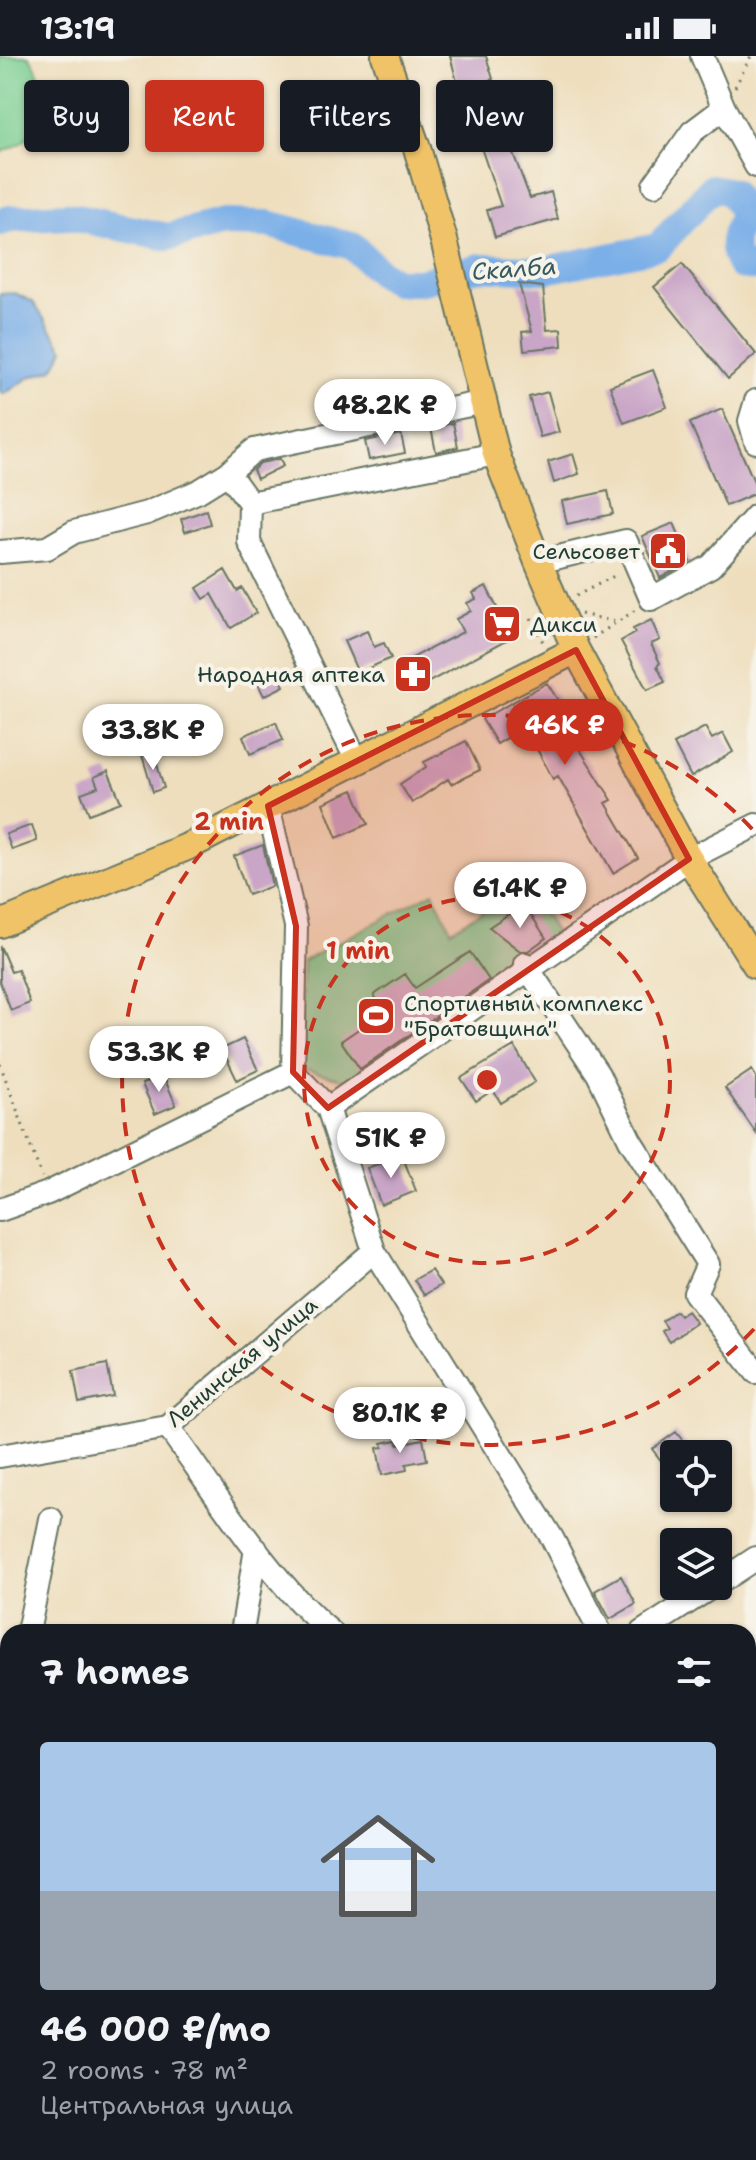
<!DOCTYPE html>
<html lang="en">
<head>
<meta charset="utf-8">
<style>
  body { margin:0; font-family:"Shantell Sans",sans-serif; background:#20242c; color:#f1f3f6; height:100vh; display:flex; flex-direction:column; font-size:30px; white-space:nowrap }
  * { box-sizing:border-box; margin:0 }
  p { font-size:26px; color:#9ea1a6 }
  .icon { flex:none; width:44px; height:44px; fill:none; stroke:currentColor; stroke-width:2; stroke-linecap:round; stroke-linejoin:round }
  .map { position:relative; flex:1; overflow:hidden }
  .sheet { position:absolute; left:0px; top:1568px; width:756px; height:536px; display:flex; flex-direction:column; background:#171b24; border-radius:24px 24px 0 0; box-shadow:0 2px 6px #0004 }
  .sheet>* { flex:none }
  .top-card { position:absolute; left:24px; top:24px; width:708px; height:72px; display:flex; gap:16px }
  .fabs { position:absolute; left:660px; top:1384px; display:grid; gap:16px }
  .fabs a { display:grid; place-items:center; width:72px; height:72px; border-radius:8px; background:#171b24; box-shadow:0 2px 6px #0004; font-size:40px }
  .price { position:absolute; translate:-50% -68px; padding:0 18px; border-radius:28px; background:#fff; color:#222; font-size:26px; line-height:52px; filter:drop-shadow(0 2px 4px #0008) }
  .price::after { content:''; position:absolute; left:50%; top:48px; width:24px; height:18px; margin-left:-12px; background:inherit; clip-path:polygon(0 0,100% 0,50% 100%) }
  .price.current { background:#c8321e; color:#fff }
  ul { padding:0; list-style:none }
  li { display:grid; align-content:center; gap:16px; height:424px; padding:0 40px }
  li+li { border-top:2px solid #363941 }
  li span { display:grid; place-items:center; height:248px; border-radius:8px; color:#555 }
  li>.icon { margin-inline-start:auto }
  span .icon { width:144px; height:144px; fill:#fffc; stroke-width:1 }
  li b { font-size:34px }
  h2 { display:flex; justify-content:space-between; align-items:center; height:96px; padding:0 40px; font-size:34px }
  .chip { padding:0 28px; border-radius:8px; background:#171b24; box-shadow:0 2px 6px #0004; font-size:28px; line-height:72px }
  .chip.current { background:#c8321e; color:#fff }
  .status { display:flex; justify-content:space-between; align-items:center; height:56px; padding:0 40px; background:#171b24; direction:ltr }
  .status svg { height:22px; fill:currentColor }
  .map>svg:first-child { display:block }
</style>
</head>
<body>
<div class="status"><b>13:19</b><svg viewBox="0 0 49 12"><path d="M0 12V9h3v3zM5 12V6h3v6zM10 12V3h3v9zM15 12V0h3v12zM26 1h20v11H26zM47 4h2v5h-2z"/></svg></div>
<div class="map">
<svg width="756" height="2104" viewBox="0 0 756 2104">
  <rect width="100%" height="100%" fill="#f7f3e8"/>
  <filter id="ink" filterUnits="userSpaceOnUse"><feTurbulence type="fractalNoise" baseFrequency=".0125" numOctaves="2"/><feDisplacementMap in="SourceGraphic" scale="16" xChannelSelector="R" yChannelSelector="G"/><feConvolveMatrix kernelMatrix="1 2 1 2 8 2 1 2 1" color-interpolation-filters="sRGB"/></filter>
  <filter id="wash" filterUnits="userSpaceOnUse"><feTurbulence type="fractalNoise" baseFrequency=".006" numOctaves="4" result="noise"/><feDisplacementMap in="SourceGraphic" scale="32" xChannelSelector="R" yChannelSelector="G"/><feGaussianBlur stdDeviation="1.8" result="paint"/><feColorMatrix in="noise" values="0 0 0 0 0 0 0 0 0 0 0 0 0 0 0 0 0 1.4 0 .05"/><feComposite in="paint" operator="in"/></filter>
  <g filter="url(#wash)">
    <rect width="100%" height="100%" fill="#eedebd"/>
    <path fill="#78ce92" stroke="#4c8663" stroke-width="2" d="M 0,0 L 29,0 C 47,24 45,58 27,82 C 22,89 8,93 0,97 Z
      M 525,829 L 560,883 L 355,1027 L 299,1012 L 303,905 L 433,836 L 451,874 Z"/>
    <path fill="#7aafe8" stroke="#4c768e" stroke-width="2" d="M 15,237 L 33,246 L 64,293 L 53,313 L 30,321 L 4,338 L 0,336 L 0,238 Z"/>
    <g fill="none" stroke-linecap="round" stroke-linejoin="round">
      <path stroke="#7aafe8" stroke-width="28" d="M 0,166 L 10,163 L 67,160 L 168,181 L 223,167 L 268,168 L 352,190 L 382,218 L 396,226 L 419,226 L 480,211 L 545,214 L 658,191 L 712,132 L 731,136 L 744,159 C 734,178 729,190 740,209 L 756,211"/>
    </g>
    <g id="blocks">
      <path fill="#c9a5c7" d="M 450,0 L 486,0 L 493,23 L 486,25 L 496,56 L 508,53 L 512,70 L 504,73 L 530,142 L 551,136 L 558,163 L 495,181 L 487,154 L 501,150 L 477,80 L 472,81 Z
        M 682,208 L 756,298 L 728,323 L 654,231 Z
        M 519,228 L 543,231 L 547,274 L 561,273 L 562,290 L 524,294 L 522,276 L 532,275 Z
        M 653,314 L 667,351 L 624,367 L 610,330 Z
        M 548,336 L 559,376 L 540,381 L 529,341 Z
        M 722,353 L 756,430 L 756,437 L 726,450 L 690,367 Z
        M 453,367 L 458,391 L 436,396 L 431,372 Z
        M 401,378 L 405,397 L 369,404 L 365,385 Z
        M 573,398 L 579,418 L 554,427 L 548,406 Z
        M 280,403 L 283,410 L 257,423 L 253,414 L 260,407 Z
        M 608,435 L 613,458 L 567,468 L 562,445 Z
        M 206,454 L 210,468 L 185,476 L 181,463 Z
        M 674,467 L 690,505 L 660,522 L 642,480 Z
        M 225,514 L 237,535 L 242,532 L 256,557 L 231,572 L 212,538 L 204,543 L 197,532 Z
        M 486,530 L 512,581 L 418,632 L 404,606 L 463,576 L 456,563 L 471,555 L 467,547 L 476,543 L 473,537 Z
        M 651,564 L 660,584 L 651,588 L 660,607 L 657,610 L 665,626 L 647,634 L 621,585 L 635,577 L 633,573 Z
        M 367,575 L 374,591 L 384,587 L 391,602 L 358,617 L 344,585 Z
        M 276,613 L 284,630 L 264,640 L 256,624 Z
        M 547,627 L 561,649 L 557,652 L 577,689 L 612,744 L 606,747 L 638,802 L 613,817 L 558,720 L 553,723 L 525,671 L 497,688 L 482,663 Z
        M 276,666 L 283,684 L 250,698 L 243,680 Z
        M 705,671 L 712,683 L 723,677 L 733,696 L 691,721 L 674,688 Z
        M 466,685 L 480,714 L 451,728 L 448,723 L 412,747 L 400,728 L 426,711 L 424,706 Z
        M 153,695 L 164,732 L 153,736 L 142,699 Z
        M 108,715 L 121,746 L 89,758 L 81,737 L 98,731 L 94,721 Z
        M 353,734 L 368,768 L 337,782 L 323,747 Z
        M 32,769 L 37,785 L 12,794 L 6,778 Z
        M 263,789 L 272,830 L 248,839 L 234,800 Z
        M 524,848 L 546,882 L 528,895 L 520,895 L 489,871 Z
        M 0,890 L 11,916 L 18,914 L 30,947 L 11,955 L 0,926 Z
        M 470,896 L 489,924 L 360,1013 L 341,985 L 385,955 L 374,939 L 405,918 L 415,932 Z
        M 243,983 L 258,1014 L 237,1024 L 222,993 Z
        M 514,990 L 535,1026 L 501,1047 L 493,1034 L 476,1045 L 461,1022 Z
        M 752,1014 L 756,1021 L 756,1077 L 725,1032 Z
        M 163,1019 L 176,1049 L 155,1058 L 142,1028 Z
        M 402,1099 L 416,1135 L 381,1149 L 367,1112 Z
        M 431,1214 L 441,1229 L 424,1239 L 414,1224 Z
        M 676,1255 L 680,1260 L 687,1255 L 696,1267 L 669,1286 L 662,1275 L 667,1272 L 662,1265 Z
        M 107,1308 L 113,1340 L 79,1347 L 73,1315 Z
        M 676,1376 L 693,1398 L 674,1398 L 674,1421 L 652,1393 Z
        M 423,1383 L 427,1404 L 406,1408 L 407,1414 L 382,1419 L 377,1392 L 383,1391 L 382,1387 L 397,1384 L 398,1388 Z
        M 621,1520 L 636,1548 L 610,1563 L 595,1535 Z"/>
    </g>
  </g>
  <g filter="url(#ink)">
    <use href="#blocks" fill-opacity="0" stroke="#677564" stroke-width="2"/>
    <g fill="none" stroke-linecap="round" stroke-linejoin="round">
      <defs>
        <path id="minor" d="M 724,52 L 756,110
          M 654,129 L 692,76 L 724,52 L 702,0
          M 756,345 L 750,365 L 756,386
          M 228,417 L 250,447 L 249,486 L 357,705
          M 250,447 L 496,398
          M 0,496 L 47,492 L 74,476 L 147,457 L 199,435 L 228,417 L 254,394 L 484,346
          M 538,506 L 626,485 L 651,543 L 711,510 L 756,460
          M 268,750 L 296,870 L 293,1016 L 328,1052 L 374,1195 L 552,1482 L 600,1576
          M 525,908 L 598,1018 L 630,1084 L 708,1208 L 695,1237 L 756,1316
          M 328,1052 L 689,803 L 756,769
          M 0,1154 L 48,1137 L 293,1016
          M 168,1371 C 215,1436 270,1525 331,1576
          M 0,1400 L 168,1371 L 374,1195
          M 718,1527 L 756,1502
          M 28,1576 L 51,1463
          M 242,1576 L 256,1493
          M 642,1576 L 713,1530
          M 0,1714 L 8,1675
          M 748,1775 L 756,1786
          M 0,1813 L 8,1816
          M 0,2092 L 8,2083"/>
        <path id="major" d="M 385,0 L 417,92 L 444,184 L 496,398 L 538,506 L 576,594 L 689,803 L 756,909
          M 0,868 L 187,791 L 576,594"/>
      </defs>
      <use href="#minor" stroke="#677564" stroke-width="26"/>
      <use href="#major" stroke="#677564" stroke-width="30"/>
      <path stroke="#677564" stroke-width="3" stroke-dasharray="2 6" stroke-linecap="butt" d="M 735,31 L 751,0
        M 576,540 L 618,518
        M 581,558 L 616,566
        M 531,562 L 544,588
        M 593,582 L 637,553
        M 0,1008 L 42,1121
        M 748,1877 L 756,1884"/>
      <use href="#minor" stroke="#fff" stroke-width="22"/>
      <use href="#major" stroke="#f1c369" stroke-width="26"/>
    </g>
  </g>
  <path fill="#c8321e" fill-opacity="0.2" stroke="#c8321e" stroke-width="6" stroke-linejoin="round" d="M 576,594 L 689,803 L 328,1052 L 293,1016 L 296,870 L 268,750 Z"/>
  <g fill="none" stroke="#c8321e" stroke-width="4" stroke-dasharray="14 10">
    <circle cx="487" cy="1024" r="183"/>
    <path d="M754 1273A365 365 0 1 1 754 775"/>
  </g>
  <defs>
    <symbol id="civic-square" viewBox="-11 -11 22 22"><rect x="-9" y="-9" width="18" height="18" rx="4" fill="#c8321e" stroke="#f7f3e8"/><path d="M-.6-6.5H3V-4.5H.6V-3L4-1V1h2V6H-6V1h2V-1L-.6-3ZM-1.2 2.5V6h2.4V2.5Z" fill="#fff"/></symbol>
    <symbol id="supermarket-square" viewBox="-11 -11 22 22"><rect x="-9" y="-9" width="18" height="18" rx="4" fill="#c8321e" stroke="#f7f3e8"/><path d="M-6-5.5h2.5l.6 2H6L4.5 2H-2.5L-4.4-4H-6ZM-1.5 3.2a1.3 1.3 0 1 0 .1 0ZM3 3.2a1.3 1.3 0 1 0 .1 0Z" fill="#fff"/></symbol>
    <symbol id="pharmacy-square" viewBox="-11 -11 22 22"><rect x="-9" y="-9" width="18" height="18" rx="4" fill="#c8321e" stroke="#f7f3e8"/><path d="M-2-6h4v4h4v4h-4v4h-4v-4h-4v-4h4Z" fill="#fff"/></symbol>
    <symbol id="stadium-square" viewBox="-11 -11 22 22"><rect x="-9" y="-9" width="18" height="18" rx="4" fill="#c8321e" stroke="#f7f3e8"/><path d="M0-5a6.5 5 0 1 0 0 10a6.5 5 0 1 0 0-10ZM-3.5-1.8h7v3.6h-7Z" fill="#fff"/></symbol>
  </defs>
  <g fill-rule="evenodd">
    <use href="#civic-square" x="646" y="473" width="44" height="44"/>
    <use href="#supermarket-square" x="480" y="546" width="44" height="44"/>
    <use href="#pharmacy-square" x="391" y="596" width="44" height="44"/>
    <use href="#stadium-square" x="354" y="938" width="44" height="44"/>
  </g>
  <g text-anchor="middle" dominant-baseline="central" stroke-width="8" stroke-linejoin="round" paint-order="stroke">
    <g font-size="22" fill="#1f3d34" stroke="#f7f3e8" text-anchor="end">
      <text x="640" y="495">Сельсовет</text>
      <text x="530" y="568" text-anchor="start">Дикси</text>
      <text x="385" y="618">Народная аптека</text>
      <text x="404" y="947" text-anchor="start">Спортивный комплекс<tspan x="404" dy="25">"Братовщина"</tspan></text>
    </g>
    <g font-size="22" fill="#1f3d34" stroke="#f7f3e8">
      <text transform="translate(242 1306) rotate(-40)">Ленинская улица</text>
    </g>
    <g font-size="24" font-style="italic" fill="#365a61" stroke="#f7f3e8">
      <text transform="translate(514 213) rotate(-4)">Скалба</text>
    </g>
  </g>
  <circle cx="487" cy="1024" r="12" fill="#c8321e" stroke="#f7f3e8" stroke-width="4"/>
  <g font-size="24" text-anchor="middle" font-weight="bold" fill="#c8321e" stroke="#f7f3e8" stroke-width="8" stroke-linejoin="round" paint-order="stroke">
    <text x="229" y="774">2 min</text>
    <text x="358" y="903">1 min</text>
  </g>
</svg>
<div class="fabs">
<a><svg class="icon" aria-label="locate" viewBox="0 0 24 24"><circle cx="12" cy="12" r="6"/><path d="M12 2v4M12 18v4M2 12h4M18 12h4"/></svg></a>
<a><svg class="icon" aria-label="layers" viewBox="0 0 24 24"><path d="M12 4l9 5-9 5-9-5zM3 14l9 5 9-5"/></svg></a>
</div>
<b class="price" style="left:385px;top:391px">48.2K ₽</b>
<b class="price current" style="left:565px;top:711px">46K ₽</b>
<b class="price" style="left:153px;top:716px">33.8K ₽</b>
<b class="price" style="left:520px;top:874px">61.4K ₽</b>
<b class="price" style="left:159px;top:1038px">53.3K ₽</b>
<b class="price" style="left:391px;top:1124px">51K ₽</b>
<b class="price" style="left:400px;top:1399px">80.1K ₽</b>
<div class="top-card">
<a class="chip">Buy</a>
<a class="chip current">Rent</a>
<a class="chip">Filters</a>
<a class="chip">New</a>
</div>
<section class="sheet">
<h2>7 homes<svg class="icon" aria-label="filters" viewBox="0 0 24 24"><path d="M4 7h16M4 17h16"/><circle cx="9" cy="7" r="2"/><circle cx="15" cy="17" r="2"/></svg></h2>
<ul>
<li><span style="background:linear-gradient(#a9c7e8 60%,#9aa5b1 0)"><svg class="icon" aria-label="home" viewBox="0 0 24 24"><path d="M3 11l9-7 9 7M6 9v11h12V9"/></svg></span><div><b>46 000 ₽/mo</b><p>2 rooms · 78 m²</p><p>Центральная улица</p></div></li>
</ul>
</section>
</div>
</body>
</html>
